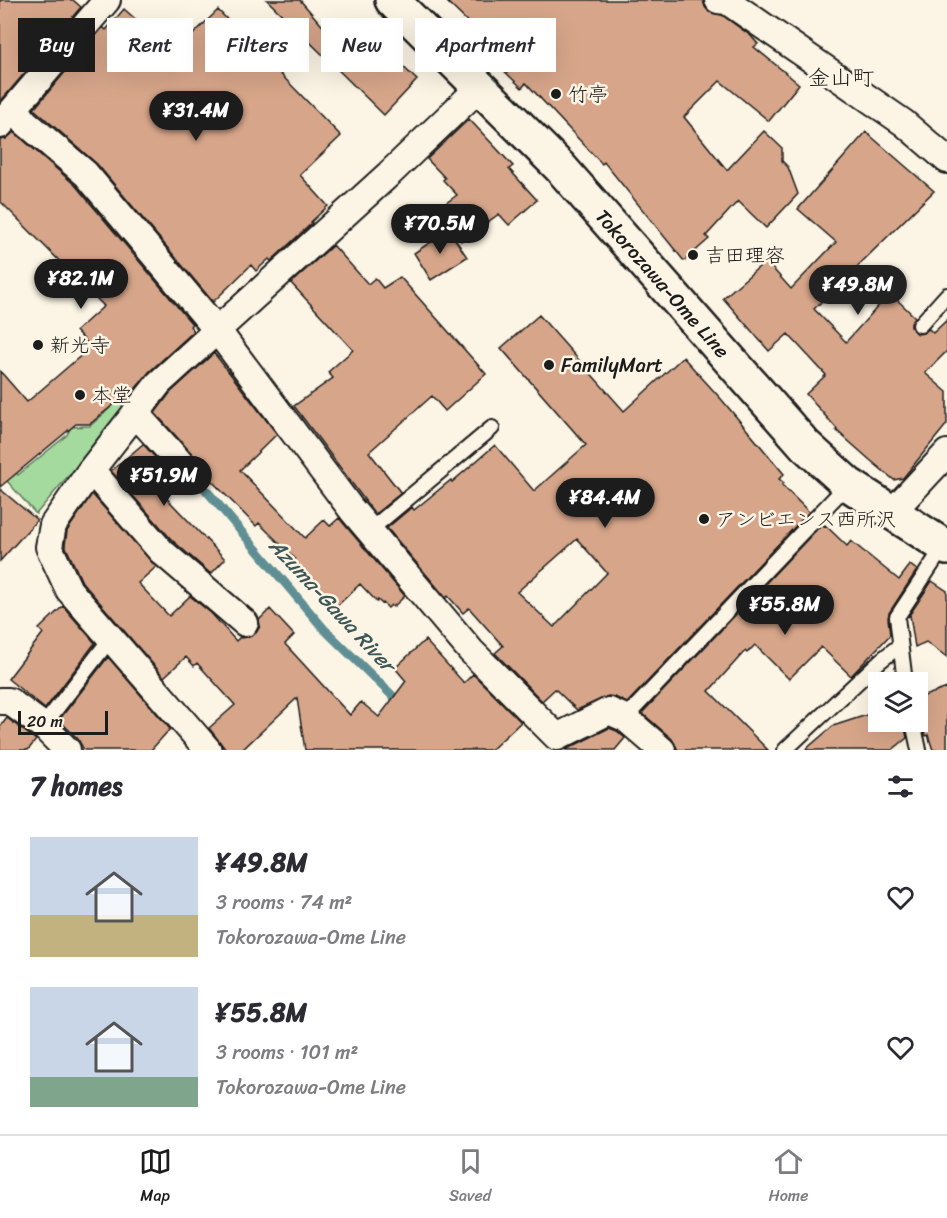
<!DOCTYPE html>
<html lang="en">
<head>
<meta charset="utf-8">
<style>
  body { margin:0; font-family:Sriracha,"Klee One",sans-serif; background:#f7f7f7; color:#2b2b33; height:100vh; display:flex; flex-direction:column; font-size:22px; white-space:nowrap }
  * { box-sizing:border-box; margin:0 }
  p { font-size:20px; color:#7c7c81 }
  .icon { flex:none; width:33px; height:33px; fill:none; stroke:currentColor; stroke-width:2; stroke-linecap:round; stroke-linejoin:round }
  .map { position:relative; height:750px; overflow:hidden }
  .details { display:flex; flex-direction:column; background:#fff; flex:1 }
  .details>* { flex:none }
  .banner { position:absolute; left:18px; top:18px; width:600px; height:54px; display:flex; gap:12px }
  .buttons { position:absolute; left:868px; top:672px; display:grid; gap:12px }
  .buttons a { display:grid; place-items:center; width:60px; height:60px; border-radius:0px; background:#fff; box-shadow:0 6px 24px #0002; font-size:30px }
  .scale { position:absolute; left:18px; bottom:15px; width:90px; box-sizing:border-box; padding-left:6px; border:3px solid #1c1c1c; border-top:0; font-size:16px; line-height:21px; white-space:nowrap; color:#1c1c1c; -webkit-text-stroke:4px #fcf5e5; paint-order:stroke }
  .price { position:absolute; translate:-50% -51px; padding:0 14px; border-radius:21px; background:#1c1c1c; color:#fff; font-size:20px; line-height:39px; filter:drop-shadow(0 2px 3px #0008) }
  .price::after { content:''; position:absolute; left:50%; top:36px; width:18px; height:14px; margin-left:-9px; background:inherit; clip-path:polygon(0 0,100% 0,50% 100%) }
  .price.current { background:#222; color:#fff }
  ul { padding:0; list-style:none }
  li { display:flex; align-items:center; gap:18px; height:150px; padding:0 30px }
  li span { display:grid; place-items:center; flex:none; width:168px; height:120px; border-radius:0px; color:#555 }
  li>.icon { margin-inline-start:auto }
  span .icon { width:72px; height:72px; fill:#fffc; stroke-width:1 }
  li b { font-size:26px }
  h2 { display:flex; justify-content:space-between; align-items:center; height:72px; padding:0 30px; font-size:26px }
  .tag { padding:0 21px; border-radius:0px; background:#fff; box-shadow:0 6px 24px #0002; font-size:21px; line-height:54px }
  .tag.current { background:#1c1c1c; color:#fff }
  .tabs { display:flex; justify-content:space-around; align-items:center; height:84px; border-top:2px solid #e1e1e2; background:#fff; font-size:16px; color:#7c7c81 }
  .tabs a { display:grid; justify-items:center; gap:3px }
  .tabs .current { color:#1c1c1c }
  .map>svg:first-child { display:block }
</style>
</head>
<body>
<div class="map">
<svg width="947" height="750" viewBox="0 0 947 750">
  <rect width="100%" height="100%" fill="#fcf5e5"/>
  <filter id="ink" filterUnits="userSpaceOnUse"><feTurbulence type="fractalNoise" baseFrequency=".0167" numOctaves="2"/><feDisplacementMap in="SourceGraphic" scale="12" xChannelSelector="R" yChannelSelector="G"/><feConvolveMatrix kernelMatrix="1 2 1 2 8 2 1 2 1" color-interpolation-filters="sRGB"/></filter>
  <g filter="url(#ink)">
    <path fill="#a4da9e" stroke="#607b5d" stroke-width="1.5" d="M 118,401 L 125,409 L 36,514 L 0,473 L 0,454 L 18,475 L 67,435 L 71,427 L 90,426 Z"/>
    <g fill="none" stroke-linecap="round" stroke-linejoin="round">
      <path stroke="#5f8f94" stroke-width="9" d="M 189,470 L 324,629 L 403,706"/>
    </g>
    <path fill="#d7a68a" stroke="#1c1c1c" stroke-width="1.5" fill-rule="evenodd" d="M 0,0 L 73,0 L 81,7 L 0,102 Z
      M 267,0 L 300,0 L 326,30 L 331,27 L 352,53 L 370,35 L 417,80 L 384,115 Z
      M 445,0 L 703,0 L 705,7 L 709,12 L 722,15 L 751,36 L 758,44 L 754,47 L 799,84 L 769,121 L 720,81 L 684,117 L 727,170 L 764,131 L 782,148 L 782,161 L 788,167 L 798,194 L 766,228 L 738,201 L 706,236 L 709,239 L 684,261 L 604,162 L 602,164 L 526,83 L 522,88 L 501,68 L 508,61 Z
      M 124,9 L 164,44 L 172,37 L 180,47 L 218,10 L 341,136 L 300,175 L 328,206 L 311,222 L 312,223 L 271,261 L 269,259 L 256,271 L 251,265 L 213,302 L 97,164 L 34,109 L 103,27 L 106,30 Z
      M 469,119 L 513,166 L 509,169 L 537,200 L 509,225 L 499,214 L 461,241 L 438,209 L 457,195 L 443,180 L 445,178 L 427,159 Z
      M 14,132 L 75,185 L 192,324 L 190,326 L 194,331 L 149,372 L 132,393 L 130,391 L 90,424 L 76,424 L 0,487 L 0,371 L 27,402 L 91,347 L 76,331 L 104,306 L 0,201 L 0,140 L 6,139 Z
      M 866,132 L 934,191 L 814,309 L 846,342 L 890,293 L 915,317 L 911,323 L 911,327 L 914,331 L 918,334 L 923,333 L 929,329 L 933,333 L 947,320 L 947,351 L 925,373 L 947,392 L 947,424 L 903,478 L 894,480 L 870,460 L 836,430 L 837,429 L 806,394 L 826,375 L 788,334 L 769,351 L 723,298 L 766,261 L 791,289 L 836,242 L 798,209 Z
      M 449,230 L 467,257 L 431,280 L 414,253 Z
      M 333,245 L 368,284 L 375,278 L 383,288 L 400,277 L 486,374 L 445,411 L 432,396 L 369,452 L 401,493 L 375,514 L 294,406 L 333,378 L 328,372 L 353,350 L 291,283 Z
      M 539,315 L 624,411 L 683,357 L 722,400 L 784,474 L 779,479 L 784,483 L 782,485 L 809,512 L 627,703 L 615,697 L 608,696 L 577,710 L 555,689 L 542,701 L 495,653 L 503,646 L 469,608 L 463,613 L 448,596 L 446,598 L 387,528 L 412,507 L 414,510 L 451,480 L 452,482 L 495,445 L 534,491 L 586,445 L 501,348 ZM 577,539 L 607,573 L 554,627 L 517,592 Z
      M 214,353 L 277,434 L 240,470 L 305,538 L 324,520 L 330,526 L 339,518 L 405,596 L 393,607 L 391,605 L 388,608 L 383,603 L 382,604 L 378,600 L 377,602 L 360,584 L 335,608 L 291,562 L 295,559 L 259,523 L 256,526 L 199,468 L 198,463 L 195,457 L 155,413 L 170,393 Z
      M 143,444 L 165,468 L 151,482 L 225,559 L 211,574 L 172,540 L 111,471 Z
      M 0,489 L 37,520 L 0,561 Z
      M 92,494 L 156,567 L 138,583 L 169,616 L 190,596 L 211,613 L 236,641 L 239,638 L 249,637 L 256,633 L 260,626 L 259,620 L 270,609 L 294,635 L 285,644 L 350,715 L 361,702 L 379,717 L 406,681 L 395,668 L 425,640 L 464,683 L 473,674 L 521,722 L 491,750 L 305,750 L 297,698 L 242,750 L 226,750 L 209,728 L 235,705 L 197,663 L 194,666 L 186,657 L 164,677 L 82,582 L 65,545 L 67,531 Z
      M 822,524 L 824,526 L 825,525 L 847,546 L 851,541 L 899,580 L 910,565 L 917,570 L 889,613 L 888,618 L 890,635 L 851,676 L 821,647 L 789,679 L 755,645 L 747,653 L 745,651 L 709,691 L 768,750 L 678,750 L 672,739 L 642,713 Z
      M 932,581 L 947,591 L 947,657 L 926,642 L 915,647 L 910,615 L 908,617 Z
      M 63,606 L 95,643 L 45,709 L 8,679 L 43,633 L 39,629 Z
      M 108,657 L 170,729 L 151,750 L 84,750 L 78,739 L 59,720 Z
      M 947,688 L 947,750 L 933,750 L 928,735 L 925,736 L 922,720 L 918,715 L 918,698 Z
      M 879,711 L 879,722 L 904,722 L 907,738 L 892,750 L 805,750 L 833,726 Z
      M 7,718 L 36,740 L 28,750 L 0,750 L 0,727 Z
      M 609,728 L 617,731 L 625,738 L 615,750 L 565,750 Z"/>
    <g fill="none" stroke-linecap="round" stroke-linejoin="round">
      <defs>
        <path id="service" d="M 920,325 L 947,295
          M 369,531 L 492,428
          M 905,682 L 897,617 L 944,546
          M 625,718 L 848,484
          M 913,722 L 919,750
          M 43,726 L 111,638
          M 785,750 L 880,661 L 899,646"/>
        <path id="minor" d="M 718,0 L 727,1 L 904,123 L 947,160
          M 15,108 L 25,122 L 86,174 L 217,330 L 352,510 L 471,651 L 557,737 L 609,711 L 625,718 L 662,750
          M 0,125 L 107,0
          M 135,413 L 184,467
          M 91,470 L 161,551 L 245,623
          M 892,512 L 947,453
          M 0,701 L 9,701 L 43,726 L 67,750
          M 208,750 L 69,590 L 49,547 L 53,525 L 91,470 L 159,383 L 389,174 L 480,87"/>
        <g id="secondary">
          <path id="s1" d="M 392,0 L 560,167 L 805,445 L 848,484 L 947,548"/>
        </g>
      </defs>
      <use href="#service" stroke="#1c1c1c" stroke-width="18"/>
      <use href="#minor" stroke="#1c1c1c" stroke-width="30"/>
      <use href="#secondary" stroke="#1c1c1c" stroke-width="38"/>
      <use href="#service" stroke="#fcf5e5" stroke-width="14"/>
      <use href="#minor" stroke="#fcf5e5" stroke-width="26"/>
      <use href="#secondary" stroke="#fcf5e5" stroke-width="33"/>
    </g>
  </g>
  <g fill="#1c1c1c" stroke="#fcf5e5" stroke-width="2">
    <circle cx="556" cy="94" r="6"/>
    <circle cx="693" cy="255" r="6"/>
    <circle cx="38" cy="345" r="6"/>
    <circle cx="549" cy="365" r="6"/>
    <circle cx="80" cy="395" r="6"/>
    <circle cx="704" cy="519" r="6"/>
  </g>
  <g text-anchor="middle" dominant-baseline="central" stroke-width="5" stroke-linejoin="round" paint-order="stroke">
    <g font-size="20" fill="#1c1c1c" stroke="#fcf5e5" text-anchor="start">
      <text x="568" y="94">竹亭</text>
      <text x="705" y="255">吉田理容</text>
      <text x="50" y="345">新光寺</text>
      <text x="561" y="365">FamilyMart</text>
      <text x="92" y="395">本堂</text>
      <text x="716" y="519">アンビエンス西所沢</text>
    </g>
    <g font-size="20" fill="#1c1c1c" stroke="#fcf5e5">
      <text stroke="none"><textPath href="#s1" startOffset="392">Tokorozawa-Ome Line</textPath></text>
    </g>
    <g font-size="21" font-style="italic" fill="#3d5658" stroke="#fcf5e5">
      <text transform="translate(332 605) rotate(47)">Azuma-Gawa River</text>
    </g>
    <g font-size="22" fill="#1c1c1c" stroke="#fcf5e5">
      <text x="841" y="77">金山町</text>
    </g>
  </g>
</svg>
<div class="buttons">
<a><svg class="icon" aria-label="layers" viewBox="0 0 24 24"><path d="M12 4l9 5-9 5-9-5zM3 14l9 5 9-5"/></svg></a>
</div>
<div class="scale">20 m</div>
<b class="price" style="left:196px;top:142px">¥31.4M</b>
<b class="price" style="left:440px;top:255px">¥70.5M</b>
<b class="price" style="left:81px;top:310px">¥82.1M</b>
<b class="price current" style="left:858px;top:316px">¥49.8M</b>
<b class="price" style="left:164px;top:507px">¥51.9M</b>
<b class="price" style="left:605px;top:529px">¥84.4M</b>
<b class="price" style="left:785px;top:636px">¥55.8M</b>
<div class="banner">
<a class="tag current">Buy</a>
<a class="tag">Rent</a>
<a class="tag">Filters</a>
<a class="tag">New</a>
<a class="tag">Apartment</a>
</div>
</div>
<section class="details">
<h2>7 homes<svg class="icon" aria-label="filters" viewBox="0 0 24 24"><path d="M4 7h16M4 17h16"/><circle cx="9" cy="7" r="2"/><circle cx="15" cy="17" r="2"/></svg></h2>
<ul>
<li><span style="background:linear-gradient(#c9d6e8 65%,#c2b280 0)"><svg class="icon" aria-label="home" viewBox="0 0 24 24"><path d="M3 11l9-7 9 7M6 9v11h12V9"/></svg></span><div><b>¥49.8M</b><p>3 rooms · 74 m²</p><p>Tokorozawa-Ome Line</p></div><svg class="icon" aria-label="heart" viewBox="0 0 24 24"><path d="M12 20l-8-8c-3-5 5-10 8-4 3-6 11-1 8 4z"/></svg></li>
<li><span style="background:linear-gradient(#c9d6e8 75%,#7fa58c 0)"><svg class="icon" aria-label="home" viewBox="0 0 24 24"><path d="M3 11l9-7 9 7M6 9v11h12V9"/></svg></span><div><b>¥55.8M</b><p>3 rooms · 101 m²</p><p>Tokorozawa-Ome Line</p></div><svg class="icon" aria-label="heart" viewBox="0 0 24 24"><path d="M12 20l-8-8c-3-5 5-10 8-4 3-6 11-1 8 4z"/></svg></li>
</ul>
</section>
<nav class="tabs">
<a class="current"><svg class="icon" aria-label="map" viewBox="0 0 24 24"><path d="M3 6l6-2 6 2 6-2v14l-6 2-6-2-6 2zM9 4v14M15 6v14"/></svg>Map</a>
<a><svg class="icon" aria-label="saved" viewBox="0 0 24 24"><path d="M7 4h10v16l-5-4-5 4z"/></svg>Saved</a>
<a><svg class="icon" aria-label="home" viewBox="0 0 24 24"><path d="M3 11l9-7 9 7M6 9v11h12V9"/></svg>Home</a>
</nav>
</body>
</html>
